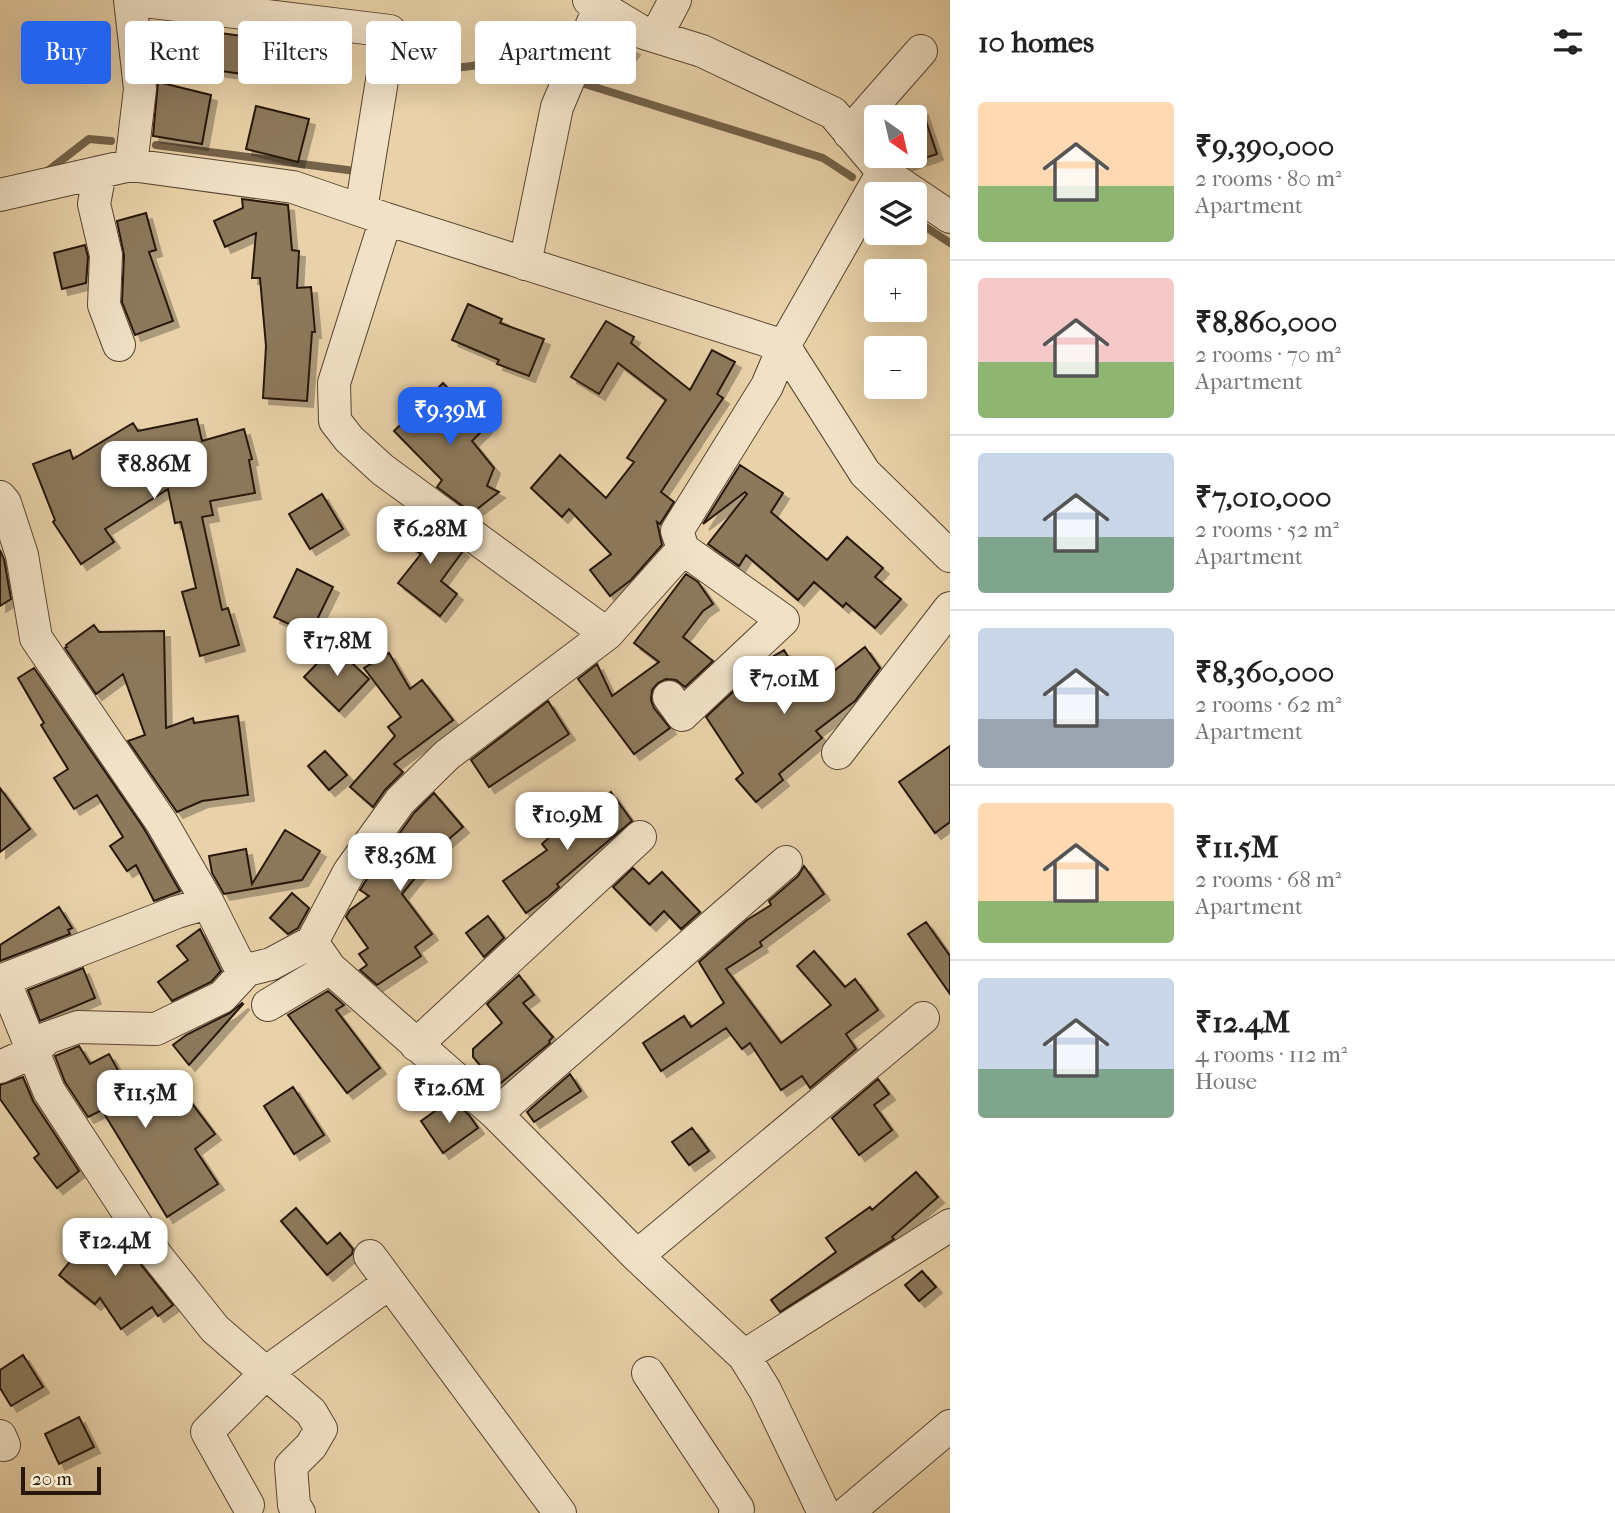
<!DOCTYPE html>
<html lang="en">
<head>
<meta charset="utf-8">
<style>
  body { margin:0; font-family:"IM FELL French Canon",serif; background:#f6f6f6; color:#222; height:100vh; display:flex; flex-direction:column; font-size:26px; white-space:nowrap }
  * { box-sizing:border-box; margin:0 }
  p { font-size:23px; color:#767676 }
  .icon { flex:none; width:38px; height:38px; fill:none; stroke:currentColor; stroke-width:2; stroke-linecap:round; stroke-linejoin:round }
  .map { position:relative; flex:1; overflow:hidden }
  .drawer { display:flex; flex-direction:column; background:#fff; width:665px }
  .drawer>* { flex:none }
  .top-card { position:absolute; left:21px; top:21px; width:665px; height:63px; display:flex; gap:14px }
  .needle { width:46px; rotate:146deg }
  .tools { position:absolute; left:864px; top:105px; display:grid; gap:14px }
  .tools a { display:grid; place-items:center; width:63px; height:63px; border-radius:7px; background:#fff; box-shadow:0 7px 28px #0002; font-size:35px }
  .scale { position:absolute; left:21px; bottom:18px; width:80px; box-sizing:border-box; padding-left:7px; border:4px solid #271809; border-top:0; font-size:19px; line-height:24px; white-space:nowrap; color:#271809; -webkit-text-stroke:5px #f1e2c7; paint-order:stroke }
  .price { position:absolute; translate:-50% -60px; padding:0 16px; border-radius:14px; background:#fff; color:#222; font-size:23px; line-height:46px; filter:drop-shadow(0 2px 4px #0008) }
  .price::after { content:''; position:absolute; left:50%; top:42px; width:21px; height:16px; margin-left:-10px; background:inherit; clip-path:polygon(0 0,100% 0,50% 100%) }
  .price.selected { background:#2563eb; color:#fff }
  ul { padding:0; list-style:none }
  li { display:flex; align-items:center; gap:21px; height:175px; padding:0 28px }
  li+li { border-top:2px solid #e0e0e0 }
  li span { display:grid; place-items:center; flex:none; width:196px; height:140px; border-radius:7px; color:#555 }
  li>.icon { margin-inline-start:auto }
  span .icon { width:84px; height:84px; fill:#fffc; stroke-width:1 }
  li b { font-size:30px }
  h2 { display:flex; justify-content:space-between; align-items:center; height:84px; padding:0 28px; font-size:30px }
  .chip { padding:0 24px; border-radius:7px; background:#fff; box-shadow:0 7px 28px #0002; font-size:24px; line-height:63px }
  .chip.selected { background:#2563eb; color:#fff }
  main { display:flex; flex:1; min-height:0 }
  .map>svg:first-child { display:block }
</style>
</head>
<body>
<main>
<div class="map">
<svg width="950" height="1513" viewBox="0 0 950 1513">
  <defs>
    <filter id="shadow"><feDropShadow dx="6" dy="6" stdDeviation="0" flood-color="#0004"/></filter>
  </defs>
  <rect width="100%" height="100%" fill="#e9d2a9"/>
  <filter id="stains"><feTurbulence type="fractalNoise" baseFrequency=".00286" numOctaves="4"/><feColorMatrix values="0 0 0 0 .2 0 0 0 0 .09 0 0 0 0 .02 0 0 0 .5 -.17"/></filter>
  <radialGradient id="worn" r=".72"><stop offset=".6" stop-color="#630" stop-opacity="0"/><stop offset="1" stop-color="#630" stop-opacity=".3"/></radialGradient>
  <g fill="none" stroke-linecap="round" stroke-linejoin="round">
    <path stroke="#746249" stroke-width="8" d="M 390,76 L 512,61 L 563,77
      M 575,81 L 823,158 L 852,177
      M 156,145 L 355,171 L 356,166
      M 45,173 L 89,139 L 111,141
      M 915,220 L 950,243"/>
  </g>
  <path fill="#8c795c" stroke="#271809" stroke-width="2" filter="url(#shadow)" d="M 212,32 L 274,40 L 274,36 L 324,42 L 323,76 L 242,74 L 207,69 Z
    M 608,33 L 634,49 L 619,69 L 600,54 Z
    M 158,82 L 211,95 L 202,144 L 153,136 Z
    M 256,106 L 309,119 L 298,162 L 246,149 Z
    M 922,109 L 937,154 L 905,165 L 894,156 L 915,156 L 915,117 L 899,117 Z
    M 242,199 L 288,205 L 292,250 L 299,251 L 297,288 L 311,287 L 315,332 L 312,332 L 307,401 L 263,398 L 266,346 L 260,278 L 252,278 L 256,233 L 225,247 L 214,221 L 243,208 Z
    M 146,213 L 156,250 L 149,252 L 173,321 L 135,335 L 122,302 L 124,255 L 117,221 Z
    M 85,245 L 88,257 L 86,283 L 62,289 L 54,253 Z
    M 468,304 L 502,319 L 500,323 L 544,339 L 529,376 L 497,364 L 499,360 L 452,340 Z
    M 606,321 L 634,337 L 631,343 L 690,390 L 712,350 L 735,362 L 717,394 L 723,398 L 661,492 L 674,502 L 660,524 L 657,522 L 662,545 L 631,580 L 610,596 L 590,570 L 611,554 L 569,509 L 562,517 L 531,488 L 560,455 L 606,498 L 634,462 L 627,458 L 666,400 L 618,363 L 599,394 L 571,377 Z
    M 443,383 L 486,427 L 472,441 L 494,468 L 487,486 L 499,492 L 472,513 L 437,487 L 442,480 L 394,431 Z
    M 197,419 L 202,441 L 244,429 L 252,459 L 249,460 L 255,493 L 210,501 L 213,515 L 202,517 L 222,610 L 228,608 L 239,645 L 200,656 L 182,592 L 196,588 L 181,522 L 175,523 L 168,489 L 105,529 L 114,542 L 81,564 L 53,522 L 55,520 L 33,464 L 70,450 L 73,459 L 133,423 L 138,431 Z
    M 740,465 L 783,493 L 771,512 L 827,560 L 847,537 L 883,568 L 875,577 L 901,599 L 875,628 L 846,603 L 843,607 L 814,582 L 798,600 L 746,555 L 739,566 L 708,544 L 747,494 L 745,492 L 703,524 Z
    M 322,494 L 343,529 L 310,549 L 289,514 Z
    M 415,516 L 463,551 L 441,581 L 457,594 L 440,616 L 398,583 L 421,554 L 399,538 Z
    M 0,550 L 4,559 L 11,599 L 0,606 Z
    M 297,569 L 333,587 L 310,634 L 274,617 Z
    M 686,574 L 698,582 L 713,604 L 703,611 L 683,637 L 713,661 L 685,687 L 676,680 L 666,679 L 658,683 L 652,690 L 651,700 L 654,708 L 670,728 L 634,754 L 578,679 L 597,664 L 612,696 L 659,662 L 634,643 Z
    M 94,625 L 99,632 L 164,631 L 166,728 L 193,718 L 194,723 L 238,716 L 248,795 L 202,801 L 177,812 L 128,741 L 145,735 L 123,674 L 96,694 L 65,648 L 67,647 L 66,645 Z
    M 334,646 L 369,679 L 339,711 L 304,677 Z
    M 865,647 L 880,668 L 855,701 L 816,731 L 822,738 L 779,774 L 783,780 L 756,802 L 736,779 L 743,773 L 706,717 L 767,660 L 784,650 L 809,690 Z
    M 389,653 L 410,689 L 422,680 L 453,720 L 394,764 L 403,772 L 385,790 L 373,807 L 350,787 L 395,736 L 388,727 L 401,717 L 364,668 Z
    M 34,668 L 143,827 L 180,891 L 154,901 L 136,865 L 127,871 L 110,846 L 123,837 L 97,795 L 74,809 L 54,778 L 68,769 L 41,725 L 44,723 L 18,678 Z
    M 548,701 L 569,734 L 489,787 L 471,760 Z
    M 950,746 L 950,822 L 935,833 L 899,782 Z
    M 325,751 L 347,775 L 329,790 L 308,766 Z
    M 0,788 L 30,829 L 0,852 Z
    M 611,792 L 632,821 L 557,884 L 559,887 L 549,896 L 526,913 L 503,881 L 547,850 L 542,844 L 567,821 L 569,823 Z
    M 434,793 L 463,827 L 442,845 L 402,894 L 432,934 L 415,947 L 421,956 L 377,985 L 360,970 L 367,965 L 359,954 L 368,948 L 346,917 L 350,910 L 369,896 L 360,890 L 365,882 L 414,813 Z
    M 285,830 L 320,851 L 302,880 L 224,894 L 212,873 L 209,856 L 246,849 L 252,884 Z
    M 804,866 L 824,894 L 760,942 L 762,946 L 726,969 L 781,1043 L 831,1005 L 797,966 L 814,951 L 845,987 L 855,979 L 878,1010 L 846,1034 L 856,1049 L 810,1088 L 802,1076 L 781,1090 L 750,1043 L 742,1049 L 726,1028 L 661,1071 L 643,1043 L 684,1016 L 691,1027 L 724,1003 L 699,962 L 747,920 L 771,905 L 769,901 L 798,876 Z
    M 633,868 L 649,884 L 662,872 L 700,912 L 681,929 L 664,911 L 650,925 L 613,887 Z
    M 292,893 L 309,908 L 298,928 L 288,934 L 270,918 Z
    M 59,907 L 72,928 L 68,930 L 70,934 L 0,961 L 0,945 Z
    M 488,916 L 504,938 L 484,957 L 466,933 Z
    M 926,922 L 950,956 L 950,994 L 908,934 Z
    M 200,929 L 221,971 L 211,982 L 172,1001 L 158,982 L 188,960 L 177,946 Z
    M 83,968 L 95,998 L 40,1021 L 28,990 Z
    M 519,975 L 534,995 L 523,1003 L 553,1037 L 549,1041 L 550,1043 L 497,1086 L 473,1057 L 473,1049 L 502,1023 L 487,1004 Z
    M 328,991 L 344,1005 L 336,1010 L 380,1068 L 347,1093 L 288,1015 Z
    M 242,1003 L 243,1004 L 189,1065 L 173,1045 L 186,1035 L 230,1013 Z
    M 79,1046 L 90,1064 L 109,1054 L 133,1097 L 135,1096 L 149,1119 L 184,1093 L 215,1134 L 195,1149 L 218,1184 L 167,1217 L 102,1110 L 88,1117 L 65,1082 L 55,1056 Z
    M 570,1074 L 581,1091 L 534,1122 L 527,1112 Z
    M 23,1077 L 33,1101 L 79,1171 L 57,1188 L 34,1158 L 39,1154 L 0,1099 L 0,1085 Z
    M 878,1079 L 889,1094 L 874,1105 L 892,1130 L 859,1155 L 832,1118 Z
    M 293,1087 L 324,1135 L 294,1154 L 264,1106 Z
    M 452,1099 L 469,1115 L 478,1128 L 443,1153 L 421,1121 Z
    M 692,1128 L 709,1151 L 689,1165 L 672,1142 Z
    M 916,1172 L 938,1197 L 892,1237 L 894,1239 L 780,1312 L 771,1300 L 836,1252 L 826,1238 L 870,1207 L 872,1210 Z
    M 296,1208 L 327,1244 L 340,1233 L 353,1249 L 352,1254 L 327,1275 L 281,1221 Z
    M 113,1222 L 142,1266 L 173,1305 L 158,1316 L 152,1307 L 121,1329 L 100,1298 L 95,1304 L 59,1275 L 87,1241 Z
    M 922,1271 L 936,1287 L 919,1301 L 905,1285 Z
    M 23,1355 L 43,1387 L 11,1406 L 0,1388 L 0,1370 Z
    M 79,1417 L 94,1447 L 59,1464 L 45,1434 Z"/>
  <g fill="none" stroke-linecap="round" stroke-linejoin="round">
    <defs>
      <path id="minor" d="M 130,0 L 140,89 L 131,165
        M 136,0 L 390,31 L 361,210
        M 589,0 L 644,33 L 702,51 L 833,113 L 883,172 L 950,217
        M 656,36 L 675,0
        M 849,133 L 921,51
        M 100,172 L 94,204 L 106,255 L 104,305 L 119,345
        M 0,195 L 131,165 L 293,187 L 386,219 L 784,346 L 865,473 L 950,556
        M 386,219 L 334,383 L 335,421 L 349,439 L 383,470 L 607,634
        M 525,264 L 557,107 L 600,6
        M 0,497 L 5,503 L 22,555 L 36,638 L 162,823 L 208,903 L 238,963 L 247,970 L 271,964 L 312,942
        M 669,697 L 682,715 L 783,620 L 683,549
        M 838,753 L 950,608
        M 4,980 L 49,1091 L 156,1255 L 215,1329 L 311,1412 L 321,1429 L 311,1446 L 291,1466 L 294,1505 L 299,1513
        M 0,981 L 177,912 L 208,903
        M 268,1005 L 330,968
        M 416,1045 L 640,837
        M 0,1067 L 33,1052 L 47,1038 L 78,1027 L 156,1029 L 222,997 L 247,970
        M 496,1114 L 786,862
        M 370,1256 L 560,1513
        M 637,1256 L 923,1018
        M 744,1356 L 950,1225
        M 648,1373 L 738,1509 L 735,1513
        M 0,1436 L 4,1445
        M 248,1505 L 207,1432 L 267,1372 L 389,1283
        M 824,1513 L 765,1390 L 744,1356 L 637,1256 L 496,1114 L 330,968 L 312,942 L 349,872 L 400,801 L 447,755 L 607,634 L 683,549 L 677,531 L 767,386 L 784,346 L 883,172
        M 847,1513 L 950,1426"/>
    </defs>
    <use href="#minor" stroke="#584631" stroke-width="34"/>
    <use href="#minor" stroke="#f1e2c7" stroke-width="32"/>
  </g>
  <rect width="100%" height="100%" filter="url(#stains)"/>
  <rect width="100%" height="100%" fill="url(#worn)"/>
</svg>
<div class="tools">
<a><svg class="needle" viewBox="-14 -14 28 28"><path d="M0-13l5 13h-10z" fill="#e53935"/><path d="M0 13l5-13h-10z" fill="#767676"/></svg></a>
<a><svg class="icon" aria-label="layers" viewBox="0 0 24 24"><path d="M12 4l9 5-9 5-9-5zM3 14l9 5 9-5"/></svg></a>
<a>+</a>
<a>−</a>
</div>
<div class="scale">20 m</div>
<b class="price selected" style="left:450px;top:447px">₹9.39M</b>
<b class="price" style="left:154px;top:501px">₹8.86M</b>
<b class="price" style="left:430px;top:566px">₹6.28M</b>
<b class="price" style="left:337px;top:678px">₹17.8M</b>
<b class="price" style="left:784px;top:716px">₹7.01M</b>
<b class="price" style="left:567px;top:852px">₹10.9M</b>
<b class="price" style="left:400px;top:893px">₹8.36M</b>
<b class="price" style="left:449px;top:1125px">₹12.6M</b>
<b class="price" style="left:145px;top:1130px">₹11.5M</b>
<b class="price" style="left:115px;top:1278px">₹12.4M</b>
<div class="top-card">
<a class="chip selected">Buy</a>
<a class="chip">Rent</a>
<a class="chip">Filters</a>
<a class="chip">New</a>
<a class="chip">Apartment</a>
</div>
</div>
<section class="drawer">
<h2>10 homes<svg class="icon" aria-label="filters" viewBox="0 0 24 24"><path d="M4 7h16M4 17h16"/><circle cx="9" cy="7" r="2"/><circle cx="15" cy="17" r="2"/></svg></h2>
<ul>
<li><span style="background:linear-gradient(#ffd9b3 60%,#8fb573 0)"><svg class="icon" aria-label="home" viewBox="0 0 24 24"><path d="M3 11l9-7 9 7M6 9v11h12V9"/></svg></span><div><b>₹9,390,000</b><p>2 rooms · 80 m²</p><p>Apartment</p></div></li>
<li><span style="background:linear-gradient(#f6c9c9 60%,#8fb573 0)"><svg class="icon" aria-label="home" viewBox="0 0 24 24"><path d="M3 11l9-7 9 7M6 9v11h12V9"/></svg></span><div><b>₹8,860,000</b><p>2 rooms · 70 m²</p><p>Apartment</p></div></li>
<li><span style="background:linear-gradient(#c9d6e8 60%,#7fa58c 0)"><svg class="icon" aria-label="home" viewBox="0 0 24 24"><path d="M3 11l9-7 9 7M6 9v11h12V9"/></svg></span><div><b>₹7,010,000</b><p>2 rooms · 52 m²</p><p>Apartment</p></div></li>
<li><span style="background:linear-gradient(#c9d6e8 65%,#9aa5b1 0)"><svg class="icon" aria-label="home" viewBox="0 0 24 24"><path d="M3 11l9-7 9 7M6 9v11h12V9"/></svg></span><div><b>₹8,360,000</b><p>2 rooms · 62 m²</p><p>Apartment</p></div></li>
<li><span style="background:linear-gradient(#ffd9b3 70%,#8fb573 0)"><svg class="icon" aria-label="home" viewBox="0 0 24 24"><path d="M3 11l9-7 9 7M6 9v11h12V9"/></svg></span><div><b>₹11.5M</b><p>2 rooms · 68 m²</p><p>Apartment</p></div></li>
<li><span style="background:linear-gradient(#c9d6e8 65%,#7fa58c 0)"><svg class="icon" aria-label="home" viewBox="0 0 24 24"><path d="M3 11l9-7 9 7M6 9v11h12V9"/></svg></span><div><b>₹12.4M</b><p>4 rooms · 112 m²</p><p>House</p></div></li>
</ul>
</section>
</main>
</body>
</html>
